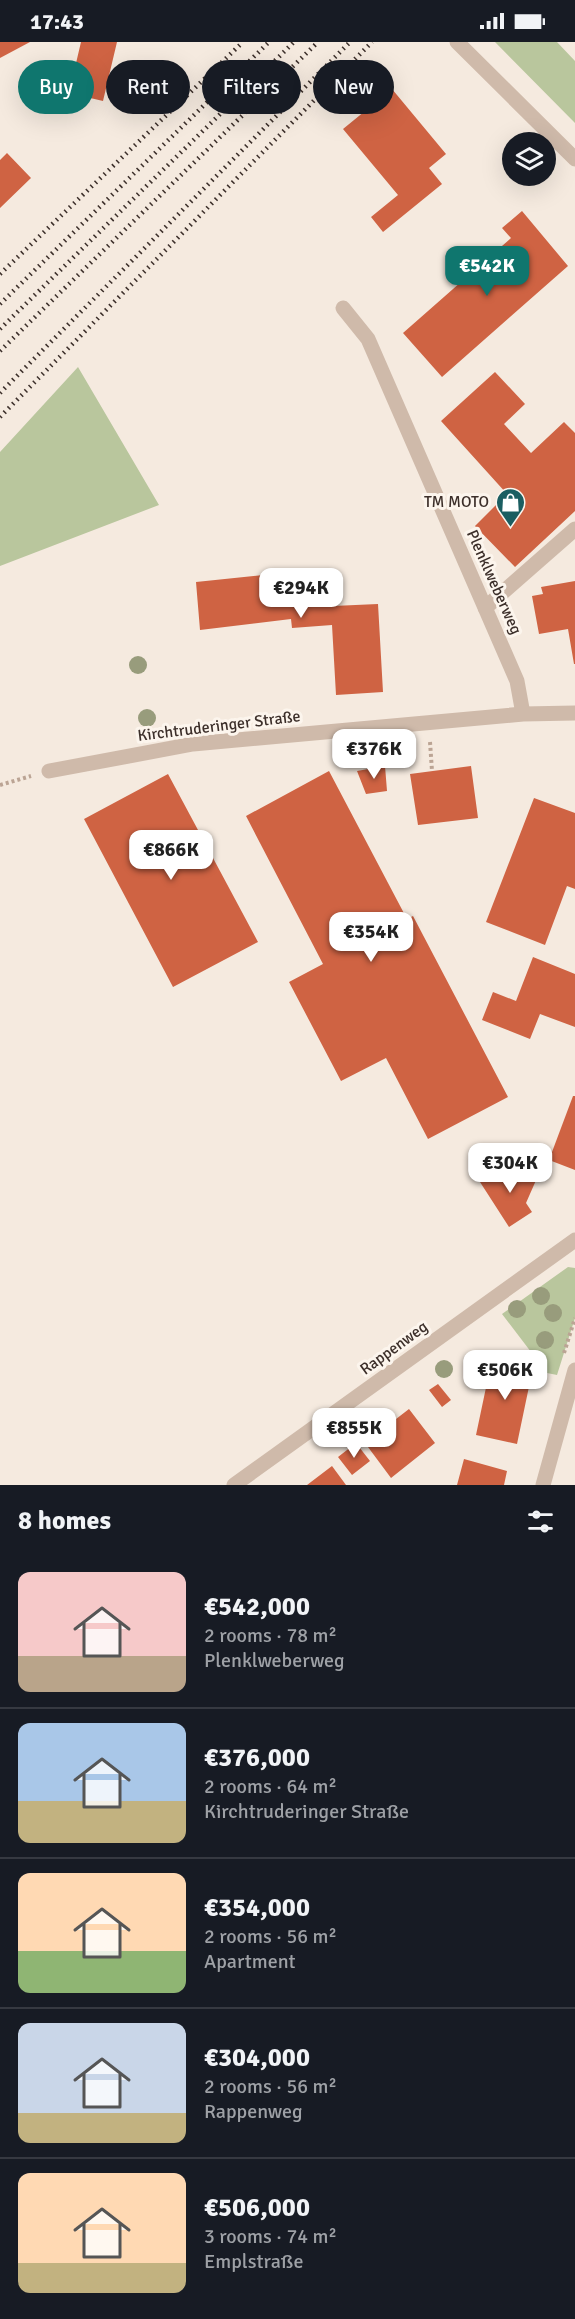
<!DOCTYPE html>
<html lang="en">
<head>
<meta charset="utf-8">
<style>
  body { margin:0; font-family:Signika,sans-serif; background:#20242c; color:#f1f3f6; height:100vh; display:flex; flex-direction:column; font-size:22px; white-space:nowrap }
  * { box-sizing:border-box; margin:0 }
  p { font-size:20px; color:#9ea1a6 }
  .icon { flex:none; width:33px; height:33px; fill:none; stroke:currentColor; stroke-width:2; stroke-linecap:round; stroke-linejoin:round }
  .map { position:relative; height:1443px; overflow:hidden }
  .panel { display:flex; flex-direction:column; background:#171b24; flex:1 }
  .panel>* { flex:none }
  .guide { position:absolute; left:18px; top:18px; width:540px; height:54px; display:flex; gap:12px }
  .fabs { position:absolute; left:502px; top:90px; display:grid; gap:12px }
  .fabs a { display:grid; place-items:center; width:54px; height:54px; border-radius:50%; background:#171b24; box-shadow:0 6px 24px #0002; font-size:30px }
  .price { position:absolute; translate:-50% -51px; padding:0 14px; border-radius:12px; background:#fff; color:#222; font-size:20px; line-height:39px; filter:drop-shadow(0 2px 3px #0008) }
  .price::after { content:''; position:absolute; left:50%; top:36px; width:18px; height:14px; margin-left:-9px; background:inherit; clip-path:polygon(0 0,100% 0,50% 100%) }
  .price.on { background:#0f766e; color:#fff }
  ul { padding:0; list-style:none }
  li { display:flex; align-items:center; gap:18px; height:150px; padding:0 18px }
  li+li { border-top:2px solid #363941 }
  li span { display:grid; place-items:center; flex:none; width:168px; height:120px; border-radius:12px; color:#555 }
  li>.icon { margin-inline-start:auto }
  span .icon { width:72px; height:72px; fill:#fffc; stroke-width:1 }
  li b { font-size:26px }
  h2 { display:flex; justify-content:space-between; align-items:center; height:72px; padding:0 18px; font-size:26px }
  .chip { padding:0 21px; border-radius:27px; background:#171b24; box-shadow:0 6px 24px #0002; font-size:21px; line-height:54px }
  .chip.on { background:#0f766e; color:#fff }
  .status { display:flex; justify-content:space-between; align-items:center; height:42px; padding:0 30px; background:#171b24; direction:ltr }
  .status svg { height:16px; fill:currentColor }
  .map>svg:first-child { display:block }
</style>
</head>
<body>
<div class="status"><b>17:43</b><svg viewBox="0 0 49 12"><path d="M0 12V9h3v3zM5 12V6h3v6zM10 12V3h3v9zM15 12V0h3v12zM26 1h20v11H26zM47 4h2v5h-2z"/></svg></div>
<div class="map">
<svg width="575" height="1443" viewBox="0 0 575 1443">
  <rect width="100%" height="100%" fill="#f5eadf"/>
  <path fill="#b9c69d" d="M 495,0 L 557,0 L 575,19 L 575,81 Z
    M 78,325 L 159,463 L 0,524 L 0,410 Z
    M 568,1225 L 575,1226 L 575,1276 L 557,1333 L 547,1331 L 502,1272 Z"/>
  <path fill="#cf6343" d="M 0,0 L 30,0 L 0,16 Z
    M 81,0 L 117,0 L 103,59 L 69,51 Z
    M 392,47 L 446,112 L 429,126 L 442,142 L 383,190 L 371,175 L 398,153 L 343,87 Z
    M 7,111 L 31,136 L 0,166 L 0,118 Z
    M 522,169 L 568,224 L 442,335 L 403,291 L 511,196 L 502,186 Z
    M 495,330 L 525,362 L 504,382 L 531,411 L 564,380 L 575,391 L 575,469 L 515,525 L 475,484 L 507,452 L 441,379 Z
    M 329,526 L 333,564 L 378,562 L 383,650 L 336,653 L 332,583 L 292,586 L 291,577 L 200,588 L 196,540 Z
    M 575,539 L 575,622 L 574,622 L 568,587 L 539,592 L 532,554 L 543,552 L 541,545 Z
    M 385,724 L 387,749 L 366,752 L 357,729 Z
    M 471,724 L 478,776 L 418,783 L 410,732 Z
    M 329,729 L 407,877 L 413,874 L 508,1055 L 428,1097 L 386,1016 L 341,1039 L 289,940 L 323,922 L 246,774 Z
    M 168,732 L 258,900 L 173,945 L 84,777 Z
    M 534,756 L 575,771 L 575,847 L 567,844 L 545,903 L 486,880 Z
    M 533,915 L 575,932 L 575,985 L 540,972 L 530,997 L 482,978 L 493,950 L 516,959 Z
    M 573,1054 L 575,1054 L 575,1128 L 549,1118 Z
    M 503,1125 L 512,1140 L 520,1127 L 537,1136 L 526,1161 L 532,1170 L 509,1185 L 480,1140 Z
    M 492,1317 L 527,1321 L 531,1335 L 517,1402 L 476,1393 Z
    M 438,1342 L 451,1358 L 442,1365 L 429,1348 Z
    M 409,1367 L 435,1401 L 391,1436 L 365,1401 Z
    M 356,1401 L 370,1419 L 352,1433 L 338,1415 Z
    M 464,1417 L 507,1429 L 504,1443 L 457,1443 Z
    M 332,1424 L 346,1443 L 307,1443 Z"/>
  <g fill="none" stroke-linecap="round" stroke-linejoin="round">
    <path stroke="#bba494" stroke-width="4" stroke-dasharray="3 3" stroke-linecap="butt" d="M 430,700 L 432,729
      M 0,743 L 31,734
      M 564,1311 L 575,1276"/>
    <path stroke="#cfbaaa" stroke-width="15" d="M 457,0 L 575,117
      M 343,266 L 368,297 L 517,639 L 523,672
      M 485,566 L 575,487
      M 49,729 L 193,702 L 523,672 L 575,671
      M 234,1443 L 575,1198
      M 543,1443 L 575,1328"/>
    <path stroke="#3c2f2a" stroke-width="4.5" stroke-dasharray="1.5 4.5" stroke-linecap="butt" d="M 0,232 L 243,0
      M 0,262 L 269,0
      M 0,287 L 294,0
      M 0,309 L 318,0
      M 0,351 L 350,0
      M 0,375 L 372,0"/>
  </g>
  <g fill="#989c7c">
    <circle cx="138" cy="623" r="9"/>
    <circle cx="147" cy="676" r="9"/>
    <circle cx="541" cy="1254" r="9"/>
    <circle cx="517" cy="1267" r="9"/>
    <circle cx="553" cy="1271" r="9"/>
    <circle cx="545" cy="1298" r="9"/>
    <circle cx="444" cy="1327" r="9"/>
  </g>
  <defs>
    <symbol id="shop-pin" viewBox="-11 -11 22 30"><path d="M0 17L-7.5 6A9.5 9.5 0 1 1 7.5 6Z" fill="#1b5e61" stroke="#fcf5ed"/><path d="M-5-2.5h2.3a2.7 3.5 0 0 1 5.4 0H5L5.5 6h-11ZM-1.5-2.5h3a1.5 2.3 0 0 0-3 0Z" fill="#fff"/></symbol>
  </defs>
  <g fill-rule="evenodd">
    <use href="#shop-pin" x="494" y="444" width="33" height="45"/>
  </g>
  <g text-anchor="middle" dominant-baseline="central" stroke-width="6" stroke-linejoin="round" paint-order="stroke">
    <g font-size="16" fill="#3c2f2a" stroke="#fcf5ed" text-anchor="end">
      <text x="489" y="460">TM MOTO</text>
    </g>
    <g font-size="16" fill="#3c2f2a" stroke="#fcf5ed">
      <text transform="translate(494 540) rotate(66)">Plenklweberweg</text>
      <text transform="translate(219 684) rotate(-7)">Kirchtruderinger Straße</text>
      <text transform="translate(394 1306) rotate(-36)">Rappenweg</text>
    </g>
  </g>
</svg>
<div class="fabs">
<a><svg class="icon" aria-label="layers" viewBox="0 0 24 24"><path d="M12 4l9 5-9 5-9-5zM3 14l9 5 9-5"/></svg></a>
</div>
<b class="price on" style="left:487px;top:255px">€542K</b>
<b class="price" style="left:301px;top:577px">€294K</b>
<b class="price" style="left:374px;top:738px">€376K</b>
<b class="price" style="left:171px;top:839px">€866K</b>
<b class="price" style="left:371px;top:921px">€354K</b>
<b class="price" style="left:510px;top:1152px">€304K</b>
<b class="price" style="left:505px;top:1359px">€506K</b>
<b class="price" style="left:354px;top:1417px">€855K</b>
<div class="guide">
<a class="chip on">Buy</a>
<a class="chip">Rent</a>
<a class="chip">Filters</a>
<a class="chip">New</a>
</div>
</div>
<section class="panel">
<h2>8 homes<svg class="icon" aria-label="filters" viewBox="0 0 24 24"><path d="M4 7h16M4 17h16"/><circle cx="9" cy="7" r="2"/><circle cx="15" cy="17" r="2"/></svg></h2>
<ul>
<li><span style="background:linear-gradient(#f6c9c9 70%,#b9a48a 0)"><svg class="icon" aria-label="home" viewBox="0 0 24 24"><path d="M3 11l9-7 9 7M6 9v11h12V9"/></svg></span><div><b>€542,000</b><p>2 rooms · 78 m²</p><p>Plenklweberweg</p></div></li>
<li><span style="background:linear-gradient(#a9c7e8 65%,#c2b280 0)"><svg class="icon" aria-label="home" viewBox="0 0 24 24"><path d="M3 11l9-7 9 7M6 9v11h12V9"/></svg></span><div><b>€376,000</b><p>2 rooms · 64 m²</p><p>Kirchtruderinger Straße</p></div></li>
<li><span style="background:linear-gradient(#ffd9b3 65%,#8fb573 0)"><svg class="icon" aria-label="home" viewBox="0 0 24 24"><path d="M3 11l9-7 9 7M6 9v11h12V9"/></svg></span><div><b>€354,000</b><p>2 rooms · 56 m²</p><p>Apartment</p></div></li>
<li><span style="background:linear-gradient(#c9d6e8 75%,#c2b280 0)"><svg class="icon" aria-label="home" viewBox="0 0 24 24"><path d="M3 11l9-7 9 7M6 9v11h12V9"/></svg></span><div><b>€304,000</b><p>2 rooms · 56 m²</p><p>Rappenweg</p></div></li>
<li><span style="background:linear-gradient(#ffd9b3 75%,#c2b280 0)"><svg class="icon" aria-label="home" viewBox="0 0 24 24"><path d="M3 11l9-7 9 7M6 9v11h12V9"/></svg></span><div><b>€506,000</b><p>3 rooms · 74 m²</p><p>Emplstraße</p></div></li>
</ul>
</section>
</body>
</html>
